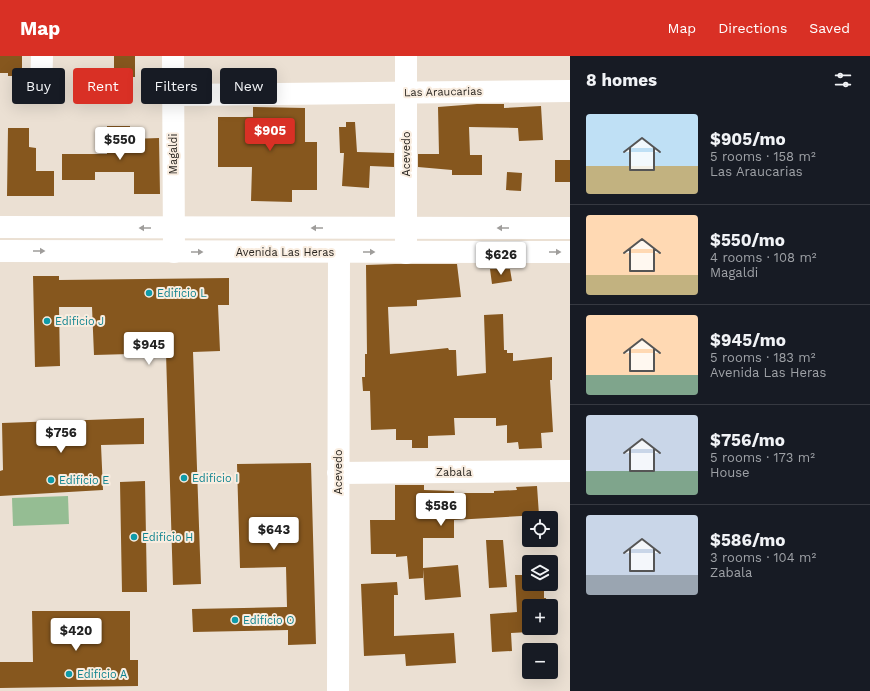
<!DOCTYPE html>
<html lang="en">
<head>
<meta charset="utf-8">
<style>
  body { margin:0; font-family:"Work Sans",sans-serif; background:#20242c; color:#f1f3f6; height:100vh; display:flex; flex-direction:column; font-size:15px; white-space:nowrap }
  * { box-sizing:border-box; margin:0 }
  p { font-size:13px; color:#9ea1a6 }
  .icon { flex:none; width:22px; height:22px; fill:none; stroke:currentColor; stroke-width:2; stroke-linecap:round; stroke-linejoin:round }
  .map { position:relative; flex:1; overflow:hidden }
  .side { display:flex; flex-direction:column; background:#171b24; width:300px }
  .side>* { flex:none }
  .top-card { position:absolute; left:12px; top:12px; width:380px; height:36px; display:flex; gap:8px }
  .buttons { position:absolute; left:522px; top:455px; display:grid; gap:8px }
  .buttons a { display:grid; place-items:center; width:36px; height:36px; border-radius:4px; background:#171b24; box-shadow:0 4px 16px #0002; font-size:20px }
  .price { position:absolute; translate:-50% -34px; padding:0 9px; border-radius:4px; background:#fff; color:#222; font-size:13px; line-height:26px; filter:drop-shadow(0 1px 2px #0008) }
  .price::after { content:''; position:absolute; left:50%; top:24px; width:12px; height:9px; margin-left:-6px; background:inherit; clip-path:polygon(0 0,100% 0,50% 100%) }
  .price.active { background:#d93025; color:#fff }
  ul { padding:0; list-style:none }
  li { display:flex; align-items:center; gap:12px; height:100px; padding:0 16px }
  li+li { border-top:1px solid #363941 }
  li span { display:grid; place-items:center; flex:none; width:112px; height:80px; border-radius:4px; color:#555 }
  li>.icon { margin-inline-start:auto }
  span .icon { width:48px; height:48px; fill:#fffc; stroke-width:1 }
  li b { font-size:17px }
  h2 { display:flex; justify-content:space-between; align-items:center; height:48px; padding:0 16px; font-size:17px }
  .chip { padding:0 14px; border-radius:4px; background:#171b24; box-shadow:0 4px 16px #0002; font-size:14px; line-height:36px }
  .chip.active { background:#d93025; color:#fff }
  header { display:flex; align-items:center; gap:24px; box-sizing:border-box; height:56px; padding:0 20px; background:#d93025; color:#fff }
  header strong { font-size:19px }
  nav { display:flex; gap:22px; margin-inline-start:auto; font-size:14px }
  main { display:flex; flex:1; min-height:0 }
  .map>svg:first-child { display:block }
</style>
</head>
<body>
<header>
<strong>Map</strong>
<nav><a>Map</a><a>Directions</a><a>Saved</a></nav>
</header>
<main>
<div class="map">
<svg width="570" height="635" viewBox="0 0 570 635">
  <rect width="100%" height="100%" fill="#ebe0d3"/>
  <path fill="#95bd93" d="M 68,440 L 69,468 L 13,470 L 12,442 Z"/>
  <path fill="#86571e" d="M 0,0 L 22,0 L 22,20 L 8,20 L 8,17 L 0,17 Z
    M 114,0 L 135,0 L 135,21 L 114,21 Z
    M 477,48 L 504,48 L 504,52 L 541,50 L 543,84 L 519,85 L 518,72 L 469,71 L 470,99 L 482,99 L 482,119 L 452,119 L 452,114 L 418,111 L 418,98 L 439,98 L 438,51 Z
    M 253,51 L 305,52 L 305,86 L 317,86 L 317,134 L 292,134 L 292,146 L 251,145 L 252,111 L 218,111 L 218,61 L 253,61 Z
    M 346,66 L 355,66 L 357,96 L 394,97 L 394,111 L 370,110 L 369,132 L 342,130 L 344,97 L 340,97 L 339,71 L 346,71 Z
    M 107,70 L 130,70 L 130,83 L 159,82 L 160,138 L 134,138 L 134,116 L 95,116 L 95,124 L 62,124 L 62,98 L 107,98 Z
    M 8,72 L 29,72 L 29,91 L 36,92 L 36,115 L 54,115 L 54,140 L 7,140 Z
    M 555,104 L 570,104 L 570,126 L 555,126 Z
    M 507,116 L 522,117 L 521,135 L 506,134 Z
    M 395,208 L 457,208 L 461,241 L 417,244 L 417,250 L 388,251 L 390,298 L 448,292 L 449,294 L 456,294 L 457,320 L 486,317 L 484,259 L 503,258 L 504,294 L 507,294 L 507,297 L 513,297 L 513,305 L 552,301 L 552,324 L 550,324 L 553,376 L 541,377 L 542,392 L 519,393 L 518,386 L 507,387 L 507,369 L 496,370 L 496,362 L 454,362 L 455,379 L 428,380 L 428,392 L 412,392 L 412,384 L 396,384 L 396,373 L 371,374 L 370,335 L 363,335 L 362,321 L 365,321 L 365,298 L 367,298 L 366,209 Z
    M 490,213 L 510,213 L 512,225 L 492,228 Z
    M 33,220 L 59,220 L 59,224 L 229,222 L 229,249 L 218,249 L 220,295 L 193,296 L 201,528 L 173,529 L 166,297 L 94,299 L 92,251 L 59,251 L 60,310 L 35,311 Z
    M 144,362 L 144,388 L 101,389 L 103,434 L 0,440 L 0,415 L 3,414 L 2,367 Z
    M 311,407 L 316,588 L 288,589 L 288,574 L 193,576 L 192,553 L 287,551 L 286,511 L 240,512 L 237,408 Z
    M 145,425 L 147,536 L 122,536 L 120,426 Z
    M 395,429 L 424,429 L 424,434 L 454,435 L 454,437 L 494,437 L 494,435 L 517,434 L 516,431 L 537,430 L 539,459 L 454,464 L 454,482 L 423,482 L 423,512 L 458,509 L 461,541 L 425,544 L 423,513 L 423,522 L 409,523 L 407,500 L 396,501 L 396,498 L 371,498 L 370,464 L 395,464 Z
    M 486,484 L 503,484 L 507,531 L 489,532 Z
    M 515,519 L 529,519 L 529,528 L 544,528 L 544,542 L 546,542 L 547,550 L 529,550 L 529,572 L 548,572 L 548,575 L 511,577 L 512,595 L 492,596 L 490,558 L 517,556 Z
    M 397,526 L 398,539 L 394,539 L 394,580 L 454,577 L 456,607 L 406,610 L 405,598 L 364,600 L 361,528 Z
    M 32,555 L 130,555 L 130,604 L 138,604 L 138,630 L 0,632 L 0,606 L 33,606 Z"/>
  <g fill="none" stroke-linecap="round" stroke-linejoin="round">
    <path stroke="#fff" stroke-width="22" d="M 173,0 L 174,196
      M 406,0 L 406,197
      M 41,37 L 42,0
      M 173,39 L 570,35
      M 338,417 L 570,415
      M 338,635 L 339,196"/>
    <path stroke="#fff" stroke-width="22" d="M 0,171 L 570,172
      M 0,195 L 570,196"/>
  </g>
  <defs><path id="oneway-solid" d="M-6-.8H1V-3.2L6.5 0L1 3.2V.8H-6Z"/></defs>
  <g fill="#9f9d9b">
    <use href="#oneway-solid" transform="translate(145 172) rotate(-180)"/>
    <use href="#oneway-solid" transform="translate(317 172) rotate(-180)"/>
    <use href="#oneway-solid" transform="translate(503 172) rotate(180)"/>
    <use href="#oneway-solid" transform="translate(39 195)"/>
    <use href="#oneway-solid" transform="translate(197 196)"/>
    <use href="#oneway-solid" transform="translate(369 196)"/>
    <use href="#oneway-solid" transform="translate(555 196)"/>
  </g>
  <g fill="#0f9aa8" stroke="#f9ede0" stroke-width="1.5">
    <circle cx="149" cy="237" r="4"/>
    <circle cx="47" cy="265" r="4"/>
    <circle cx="184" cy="422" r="4"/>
    <circle cx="51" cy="424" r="4"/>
    <circle cx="134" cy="481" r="4"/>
    <circle cx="235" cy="564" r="4"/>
    <circle cx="69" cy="618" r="4"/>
  </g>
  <g text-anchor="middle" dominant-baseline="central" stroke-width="4" stroke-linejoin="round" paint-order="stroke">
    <g font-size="11" fill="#2a2621" stroke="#f9ede0">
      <text transform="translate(443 36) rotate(-1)">Las Araucarias</text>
      <text transform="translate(173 98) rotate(-90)">Magaldi</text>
      <text transform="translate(406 98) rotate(-90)">Acevedo</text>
      <text x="285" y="196">Avenida Las Heras</text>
      <text transform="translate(338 416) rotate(-90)">Acevedo</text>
      <text x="454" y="416">Zabala</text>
    </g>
    <g font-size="11" fill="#0d838f" stroke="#f9ede0" text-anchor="start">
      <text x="157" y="237">Edificio L</text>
      <text x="55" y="265">Edificio J</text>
      <text x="192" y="422">Edificio I</text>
      <text x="59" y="424">Edificio E</text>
      <text x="142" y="481">Edificio H</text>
      <text x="243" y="564">Edificio O</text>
      <text x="77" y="618">Edificio A</text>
    </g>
  </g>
</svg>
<div class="buttons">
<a><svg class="icon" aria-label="locate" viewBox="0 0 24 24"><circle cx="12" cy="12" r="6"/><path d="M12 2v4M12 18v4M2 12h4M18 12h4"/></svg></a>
<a><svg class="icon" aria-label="layers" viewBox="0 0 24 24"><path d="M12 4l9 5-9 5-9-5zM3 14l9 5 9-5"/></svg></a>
<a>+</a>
<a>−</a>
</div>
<b class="price active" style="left:270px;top:96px">$905</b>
<b class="price" style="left:120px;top:105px">$550</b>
<b class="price" style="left:501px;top:220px">$626</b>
<b class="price" style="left:149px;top:310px">$945</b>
<b class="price" style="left:61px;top:398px">$756</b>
<b class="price" style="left:441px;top:471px">$586</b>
<b class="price" style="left:274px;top:495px">$643</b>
<b class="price" style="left:76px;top:596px">$420</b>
<div class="top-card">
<a class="chip">Buy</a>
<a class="chip active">Rent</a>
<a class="chip">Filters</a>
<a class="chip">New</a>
</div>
</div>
<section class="side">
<h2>8 homes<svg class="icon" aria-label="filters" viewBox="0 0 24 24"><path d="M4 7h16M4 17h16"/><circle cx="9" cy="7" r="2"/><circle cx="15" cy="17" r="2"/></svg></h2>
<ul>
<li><span style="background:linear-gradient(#bfe0f5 65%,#c2b280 0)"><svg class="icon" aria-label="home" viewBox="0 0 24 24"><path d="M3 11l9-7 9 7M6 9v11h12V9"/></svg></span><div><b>$905/mo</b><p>5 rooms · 158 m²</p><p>Las Araucarias</p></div></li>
<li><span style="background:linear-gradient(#ffd9b3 75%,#c2b280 0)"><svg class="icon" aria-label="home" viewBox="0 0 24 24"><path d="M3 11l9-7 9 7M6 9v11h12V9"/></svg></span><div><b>$550/mo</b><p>4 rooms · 108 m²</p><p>Magaldi</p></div></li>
<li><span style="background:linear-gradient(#ffd9b3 75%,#7fa58c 0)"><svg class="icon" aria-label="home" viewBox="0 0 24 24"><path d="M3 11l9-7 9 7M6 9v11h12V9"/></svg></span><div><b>$945/mo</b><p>5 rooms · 183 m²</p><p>Avenida Las Heras</p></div></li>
<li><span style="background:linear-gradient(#c9d6e8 70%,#7fa58c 0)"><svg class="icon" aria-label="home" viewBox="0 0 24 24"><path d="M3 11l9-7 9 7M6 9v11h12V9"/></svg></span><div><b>$756/mo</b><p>5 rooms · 173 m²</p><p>House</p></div></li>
<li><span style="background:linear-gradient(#c9d6e8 75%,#9aa5b1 0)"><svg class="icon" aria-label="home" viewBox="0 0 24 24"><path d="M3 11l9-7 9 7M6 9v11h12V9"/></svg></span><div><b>$586/mo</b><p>3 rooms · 104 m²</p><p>Zabala</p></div></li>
</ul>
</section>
</main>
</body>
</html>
